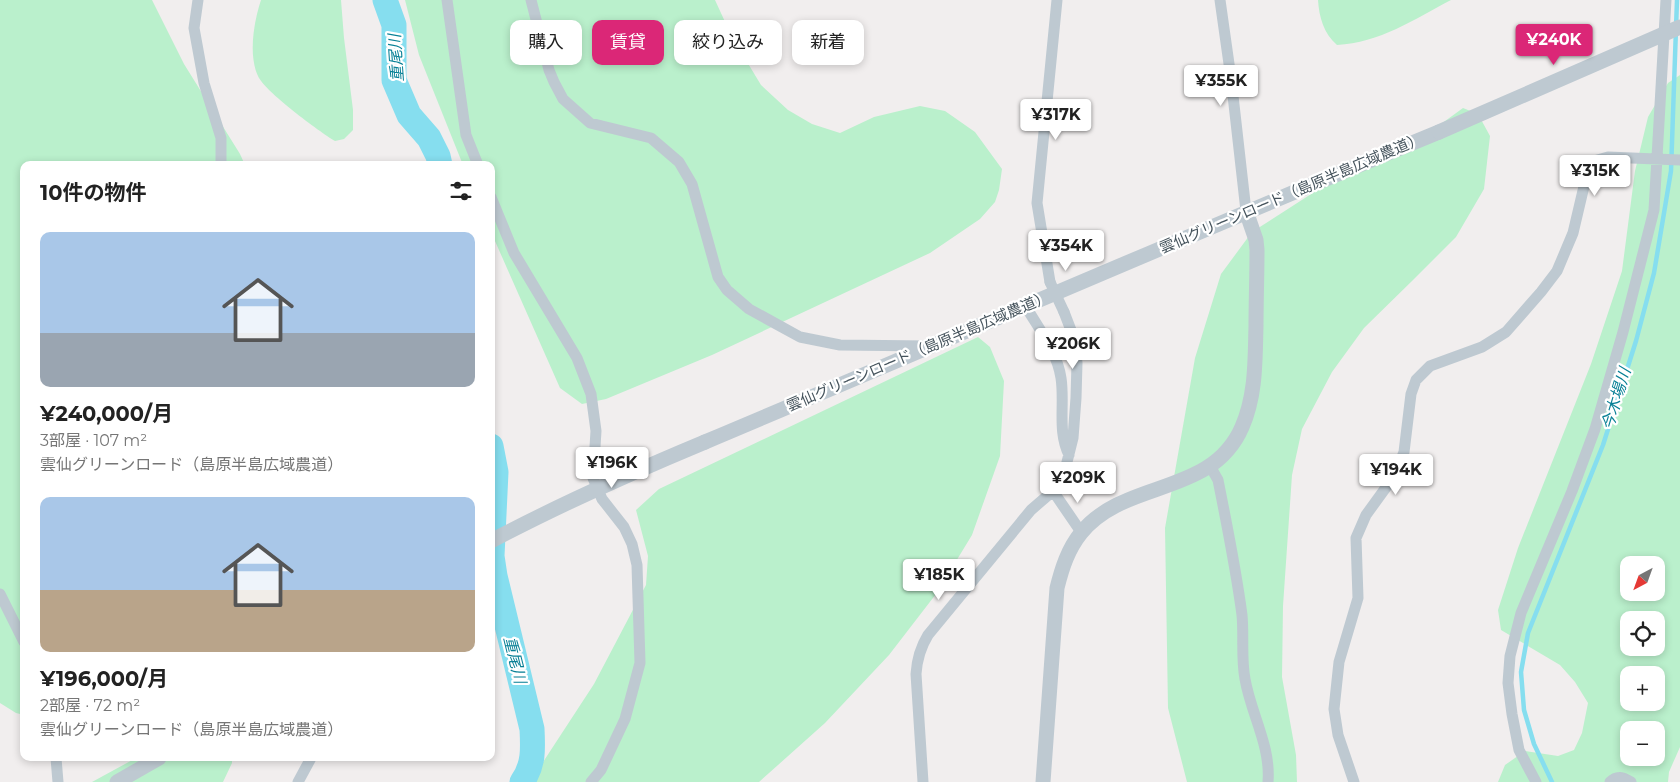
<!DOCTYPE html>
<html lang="ja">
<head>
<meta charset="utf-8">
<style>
  body { margin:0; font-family:Montserrat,"Noto Sans JP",sans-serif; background:#f6f6f6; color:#222; height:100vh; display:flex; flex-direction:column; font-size:19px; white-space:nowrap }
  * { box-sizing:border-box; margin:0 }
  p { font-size:16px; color:#767676 }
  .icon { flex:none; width:28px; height:28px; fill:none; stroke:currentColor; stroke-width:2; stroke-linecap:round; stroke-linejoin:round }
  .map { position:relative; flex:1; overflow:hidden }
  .sheet { position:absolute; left:20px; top:161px; width:475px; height:600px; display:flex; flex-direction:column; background:#fff; border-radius:10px; box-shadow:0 2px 8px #0003 }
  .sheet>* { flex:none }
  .guide { position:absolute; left:510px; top:20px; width:475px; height:45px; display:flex; gap:10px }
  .needle { width:32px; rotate:221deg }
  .buttons { position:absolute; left:1620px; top:556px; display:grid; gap:10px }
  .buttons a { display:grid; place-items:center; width:45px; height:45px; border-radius:10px; background:#fff; box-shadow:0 2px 8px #0003; font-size:25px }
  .price { position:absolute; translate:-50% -42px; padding:0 11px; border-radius:5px; background:#fff; color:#222; font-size:16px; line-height:32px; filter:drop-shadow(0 1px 2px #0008) }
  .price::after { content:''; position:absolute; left:50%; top:30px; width:15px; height:11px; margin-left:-8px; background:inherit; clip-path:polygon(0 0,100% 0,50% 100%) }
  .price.selected { background:#db2777; color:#fff }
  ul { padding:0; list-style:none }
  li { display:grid; align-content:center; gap:10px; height:265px; padding:0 20px }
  li span { display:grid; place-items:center; height:155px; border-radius:10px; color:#555 }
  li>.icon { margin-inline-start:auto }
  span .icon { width:90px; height:90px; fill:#fffc; stroke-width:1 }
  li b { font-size:21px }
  h2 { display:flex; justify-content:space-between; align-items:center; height:60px; padding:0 20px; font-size:21px }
  .chip { padding:0 18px; border-radius:10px; background:#fff; box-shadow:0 2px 8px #0003; font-size:18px; line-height:45px }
  .chip.selected { background:#db2777; color:#fff }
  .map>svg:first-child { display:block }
</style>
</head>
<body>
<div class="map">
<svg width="1680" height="782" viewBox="0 0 1680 782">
  <rect width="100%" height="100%" fill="#f1eeee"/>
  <path fill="#baf0cc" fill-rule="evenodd" d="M 0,0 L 152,0 L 184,64 L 240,154 L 245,165 L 24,165 L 24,715 L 16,713 L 0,703 Z
    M 261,0 L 341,0 L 344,38 L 353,110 L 353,130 L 344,139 L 335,141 C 320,132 264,91 258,76 C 248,55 254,21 261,0 Z
    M 405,0 L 715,0 L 732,37 L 761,85 L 788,110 L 812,124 L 840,133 L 874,117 L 920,106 L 945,111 L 975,132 L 1002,169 L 999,190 L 995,202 L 980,219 L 930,253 L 712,355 L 606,399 L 582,404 L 560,388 L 491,232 L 491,165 L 463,165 L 419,55 Z
    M 1318,0 L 1451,0 C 1415,19 1379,43 1337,45 C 1324,34 1319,17 1318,0 Z
    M 1680,75 L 1680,747 L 1669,772 L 1668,782 L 1498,782 L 1505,765 L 1525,751 L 1558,756 L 1574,750 L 1582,733 L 1588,703 L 1575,682 L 1560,665 L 1501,630 L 1498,610 L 1518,548 L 1591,364 L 1622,271 L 1635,171 L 1648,117 L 1668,83 ZM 1629,565 L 1656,565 L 1656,592 L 1629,592 ZM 1629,620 L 1656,620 L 1656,648 L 1629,648 ZM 1629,675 L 1656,675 L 1656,702 L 1629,702 ZM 1629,730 L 1656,730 L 1656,758 L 1629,758 Z
    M 1463,108 L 1478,114 L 1490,136 L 1484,189 L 1456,237 L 1412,281 L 1364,328 L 1332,372 L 1302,429 L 1292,475 L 1283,606 L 1282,677 L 1296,755 L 1297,782 L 1187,782 L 1168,708 L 1165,528 L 1195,358 L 1221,274 L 1252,232 L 1367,158 L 1441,124 Z
    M 978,337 L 990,347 L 1004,381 L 1000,456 L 972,535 L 936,594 L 889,655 L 825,723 L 759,782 L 530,782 L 594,684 L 646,585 L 648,556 L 636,510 L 659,489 Z
    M 136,758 L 232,758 L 232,763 L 223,782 L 92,782 Z"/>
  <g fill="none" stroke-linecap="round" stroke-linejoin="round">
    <path stroke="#86deef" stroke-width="4.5" d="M 1552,782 L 1534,744 L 1524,710 L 1521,672 L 1528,633 L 1603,445 L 1636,341 L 1654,273 L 1671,171 L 1677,0"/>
    <path stroke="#86deef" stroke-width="25" d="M 385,0 L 394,25 L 394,80 L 409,115 L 429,138 L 438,156 L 440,165
      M 491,446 L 496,472 L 492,556 L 495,576 L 532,729 C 533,749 534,765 522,782"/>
    <path stroke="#bec9d1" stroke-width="11" d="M 198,0 L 194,28 L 204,83 L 221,138 L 221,165
      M 447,0 L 466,135 L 478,165
      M 531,0 L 549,70 L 554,82 L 563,99 L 590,123 L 651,138 L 679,162 L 692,184 L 718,277 L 727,290 L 749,309 L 800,337 L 840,345 L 927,346
      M 1220,0 L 1231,78 L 1246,211
      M 491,197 L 514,253 L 577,358 L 591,394 L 596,431 L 593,478 L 602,499 L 624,527 L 632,544 L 637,565 L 640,663 L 625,719 L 601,770 L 591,782
      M 1050,282 L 1037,203 L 1057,0
      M 1025,305 C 1038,328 1057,351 1061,378 C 1065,404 1057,431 1069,455
      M 1210,466 L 1218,480 C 1227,525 1236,569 1242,615 C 1244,636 1241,658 1245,679 C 1251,714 1271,746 1268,782
      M 1053,491 L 1081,532
      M 0,594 L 24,642
      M 56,758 L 58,782
      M 298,782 L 311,758
      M 923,782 L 916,674 C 917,659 920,648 928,635 L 1031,510 L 1053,491 L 1064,474 L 1073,438 L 1076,398 L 1077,363 L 1074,338 L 1064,312
      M 1354,782 L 1338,735 L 1334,709 L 1339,662 L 1358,598 L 1356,538 L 1366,515 L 1395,475 L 1404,452 L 1411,394 L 1416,380 L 1430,366 L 1482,347 L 1506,332 L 1541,292 L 1557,271 L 1573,233 L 1585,182 L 1594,161 L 1608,157 L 1680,160
      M 1536,782 L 1519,750 L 1512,714 L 1508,683 L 1510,656 L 1521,613 L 1572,491 L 1595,429 L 1623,332 L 1654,210 L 1666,0
      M 1610,782 C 1617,775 1623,777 1631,782"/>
    <path stroke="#bec9d1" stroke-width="15" d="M 705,442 C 950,339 1193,233 1439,132
      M 117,782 L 159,758
      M 1043,782 L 1057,588 C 1062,568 1068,549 1081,533 C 1124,479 1212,497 1242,427 C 1256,395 1255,361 1256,326 C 1256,301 1257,276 1257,250 L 1256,240 L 1246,211"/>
    <path stroke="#bec9d1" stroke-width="11" d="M 1050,282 L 1064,312"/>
    <path stroke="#bec9d1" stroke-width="15" d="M 1439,132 L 1680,27
      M 491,541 C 561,504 633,472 705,442"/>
  </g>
  <g text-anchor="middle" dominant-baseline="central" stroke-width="4.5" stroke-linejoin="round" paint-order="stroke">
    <g font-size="15" fill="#45535c" stroke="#fff">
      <text transform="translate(1291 193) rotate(-23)">雲仙グリーンロード（島原半島広域農道）</text>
      <text transform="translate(918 351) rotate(-23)">雲仙グリーンロード（島原半島広域農道）</text>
    </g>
    <g font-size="16" font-style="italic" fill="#088096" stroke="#fff">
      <text transform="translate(396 58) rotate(-94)">重尾川</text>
      <text transform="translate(1616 399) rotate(-73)">今木場川</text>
      <text transform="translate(515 660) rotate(76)">重尾川</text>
    </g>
  </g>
</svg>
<div class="buttons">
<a><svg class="needle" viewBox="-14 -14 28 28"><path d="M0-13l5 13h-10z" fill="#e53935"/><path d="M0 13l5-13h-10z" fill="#767676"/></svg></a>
<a><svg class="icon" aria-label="locate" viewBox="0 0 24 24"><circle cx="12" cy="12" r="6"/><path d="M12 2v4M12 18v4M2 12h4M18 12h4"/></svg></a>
<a>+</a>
<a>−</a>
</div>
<b class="price selected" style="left:1554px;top:66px">¥240K</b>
<b class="price" style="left:1221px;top:107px">¥355K</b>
<b class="price" style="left:1056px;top:141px">¥317K</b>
<b class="price" style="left:1595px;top:197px">¥315K</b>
<b class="price" style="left:1066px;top:272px">¥354K</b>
<b class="price" style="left:1073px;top:370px">¥206K</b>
<b class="price" style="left:612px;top:489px">¥196K</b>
<b class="price" style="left:1396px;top:496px">¥194K</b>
<b class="price" style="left:1078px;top:504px">¥209K</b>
<b class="price" style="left:939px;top:601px">¥185K</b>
<div class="guide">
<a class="chip">購入</a>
<a class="chip selected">賃貸</a>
<a class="chip">絞り込み</a>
<a class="chip">新着</a>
</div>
<section class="sheet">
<h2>10件の物件<svg class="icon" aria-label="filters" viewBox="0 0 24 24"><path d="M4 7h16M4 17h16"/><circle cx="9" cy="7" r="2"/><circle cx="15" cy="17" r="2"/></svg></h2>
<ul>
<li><span style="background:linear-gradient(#a9c7e8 65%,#9aa5b1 0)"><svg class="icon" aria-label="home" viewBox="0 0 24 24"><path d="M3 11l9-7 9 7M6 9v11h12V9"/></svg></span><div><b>¥240,000/月</b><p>3部屋 · 107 m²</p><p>雲仙グリーンロード（島原半島広域農道）</p></div></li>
<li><span style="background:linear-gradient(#a9c7e8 60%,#b9a48a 0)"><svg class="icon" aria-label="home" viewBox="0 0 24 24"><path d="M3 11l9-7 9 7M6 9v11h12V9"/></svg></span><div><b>¥196,000/月</b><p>2部屋 · 72 m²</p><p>雲仙グリーンロード（島原半島広域農道）</p></div></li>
</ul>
</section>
</div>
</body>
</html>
